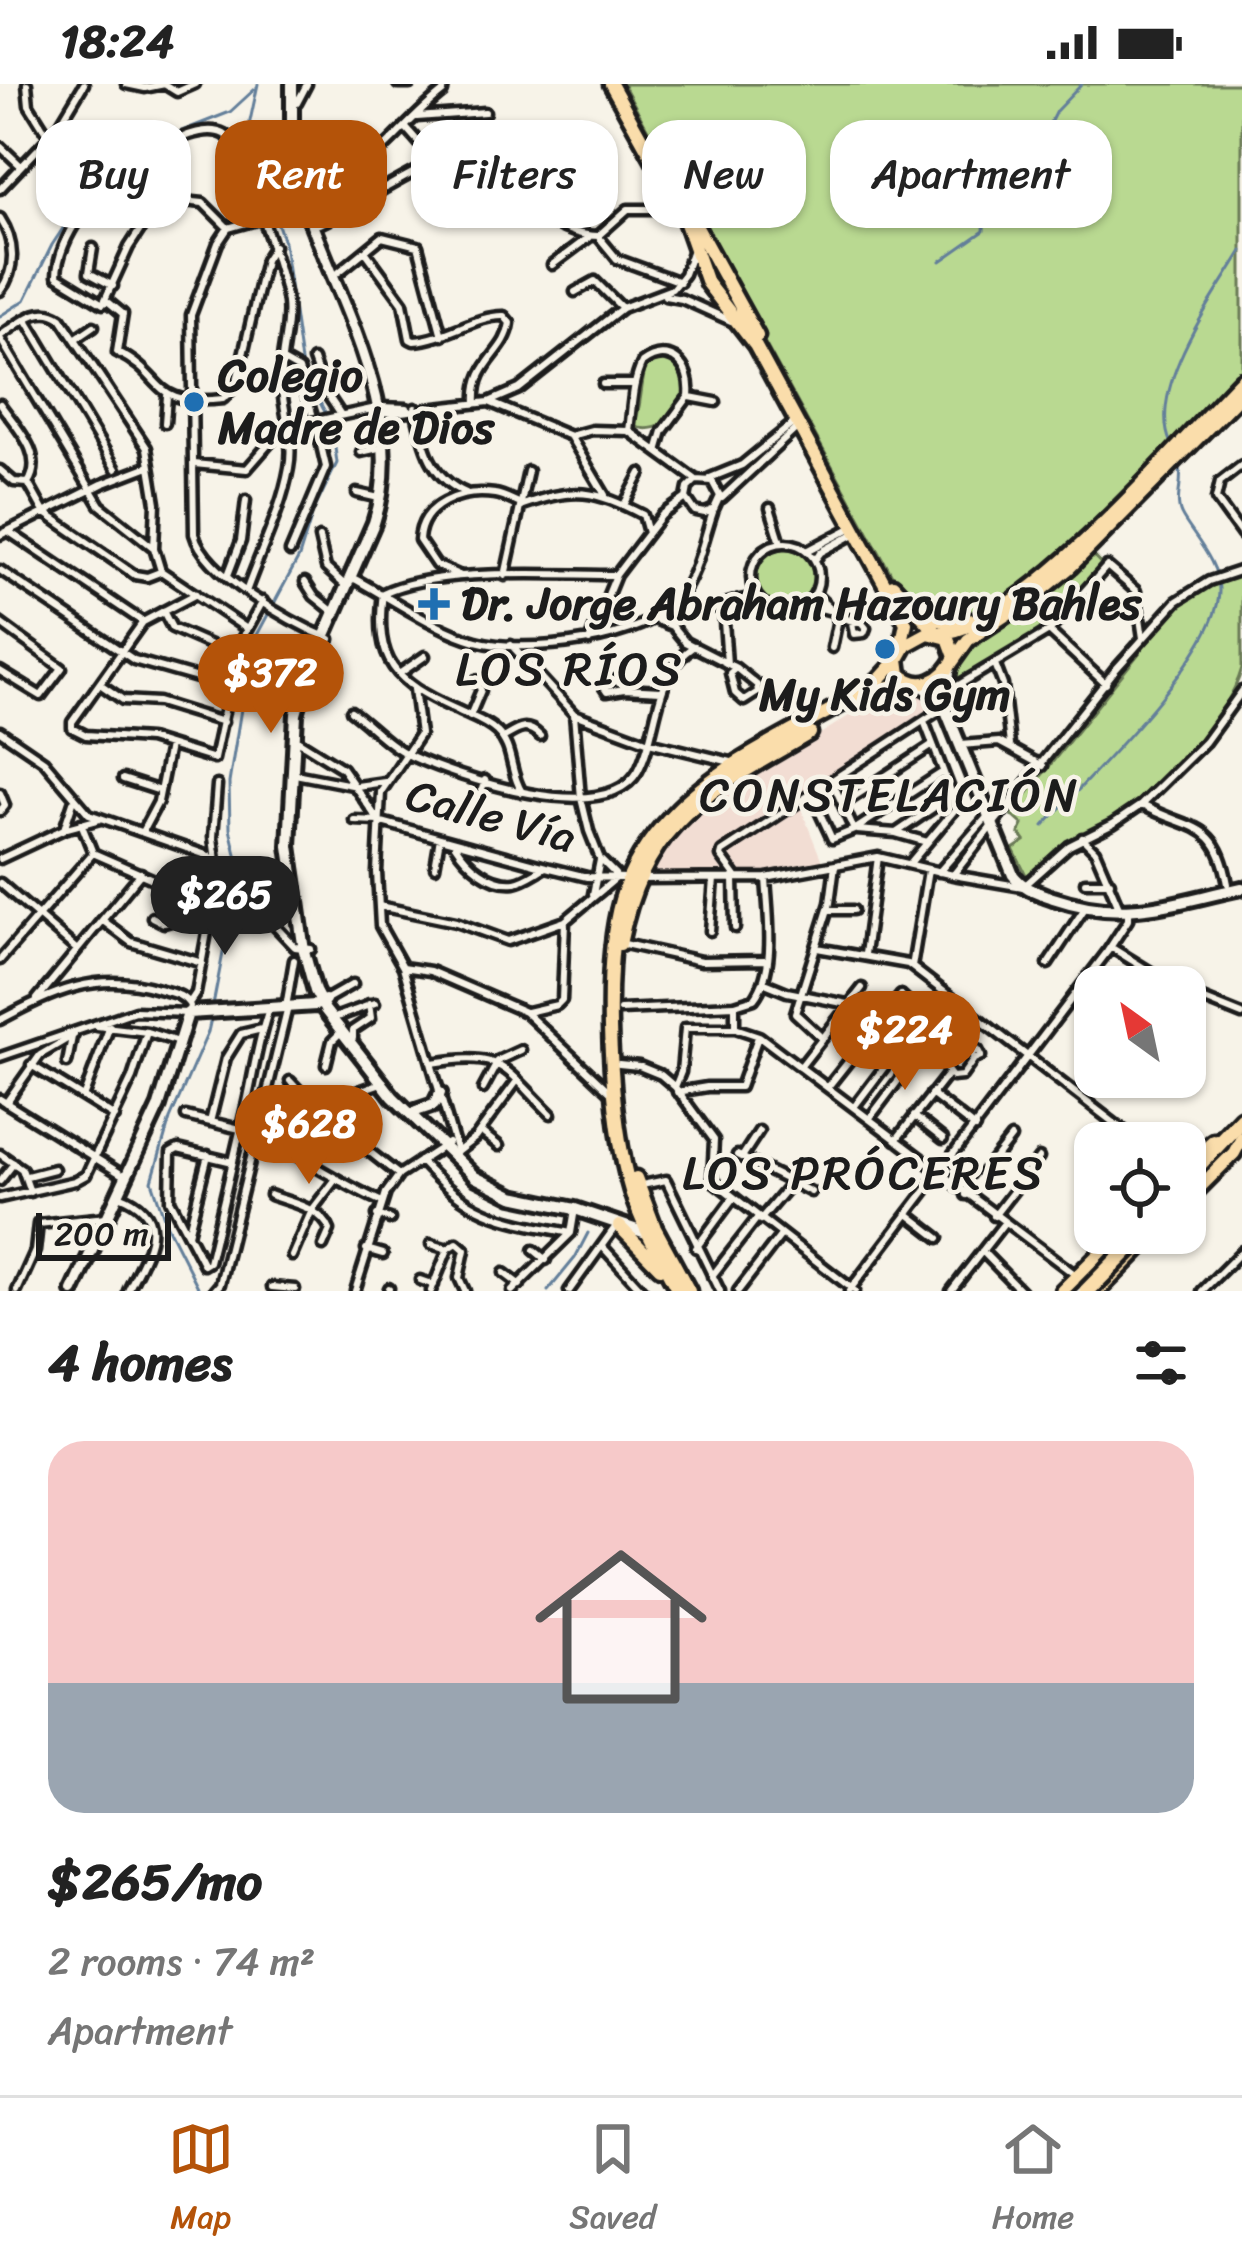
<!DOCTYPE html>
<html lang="en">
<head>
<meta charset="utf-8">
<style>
  body { margin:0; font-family:Sriracha,sans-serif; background:#f6f6f6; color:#222; height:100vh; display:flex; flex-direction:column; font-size:45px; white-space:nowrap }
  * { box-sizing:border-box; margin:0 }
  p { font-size:39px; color:#767676 }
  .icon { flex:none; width:66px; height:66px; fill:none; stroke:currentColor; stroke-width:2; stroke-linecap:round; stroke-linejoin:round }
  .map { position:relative; height:1207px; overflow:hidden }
  .details { display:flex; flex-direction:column; background:#fff; flex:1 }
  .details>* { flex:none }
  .hud { position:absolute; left:36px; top:36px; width:1170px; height:108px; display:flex; gap:24px }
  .needle { width:78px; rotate:327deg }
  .fabs { position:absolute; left:1074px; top:882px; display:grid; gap:24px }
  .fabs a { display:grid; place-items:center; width:132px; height:132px; border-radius:24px; background:#fff; box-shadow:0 3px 9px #0004; font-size:60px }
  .scale { position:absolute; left:36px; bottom:30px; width:135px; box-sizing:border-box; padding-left:12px; border:6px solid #1c1c1c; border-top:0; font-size:33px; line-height:42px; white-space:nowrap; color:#1c1c1c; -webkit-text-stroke:9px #f7f3e8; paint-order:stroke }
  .price { position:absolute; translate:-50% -102px; padding:0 27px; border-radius:42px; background:#b45309; color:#fff; font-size:39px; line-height:78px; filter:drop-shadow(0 3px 6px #0008) }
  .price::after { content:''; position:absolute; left:50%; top:72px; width:36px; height:27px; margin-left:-18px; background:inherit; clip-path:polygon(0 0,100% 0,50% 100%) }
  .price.current { background:#222; color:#fff }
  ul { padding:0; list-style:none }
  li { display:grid; align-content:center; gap:24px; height:636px; padding:0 48px }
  li span { display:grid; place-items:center; height:372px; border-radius:36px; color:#555 }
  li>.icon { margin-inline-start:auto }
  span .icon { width:216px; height:216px; fill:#fffc; stroke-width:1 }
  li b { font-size:51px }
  h2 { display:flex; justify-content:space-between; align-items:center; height:144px; padding:0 48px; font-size:51px }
  .tag { padding:0 42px; border-radius:36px; background:#fff; box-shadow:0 3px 9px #0004; font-size:42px; line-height:108px }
  .tag.current { background:#b45309; color:#fff }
  .status { display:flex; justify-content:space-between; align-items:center; height:84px; padding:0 60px; background:#fff; direction:ltr }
  .status svg { height:33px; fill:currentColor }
  .menu { display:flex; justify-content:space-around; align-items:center; height:168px; border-top:3px solid #e0e0e0; background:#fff; font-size:33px; color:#767676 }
  .menu a { display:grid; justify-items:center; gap:6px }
  .menu .current { color:#b45309 }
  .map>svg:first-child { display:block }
</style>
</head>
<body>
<div class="status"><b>18:24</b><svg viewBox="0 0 49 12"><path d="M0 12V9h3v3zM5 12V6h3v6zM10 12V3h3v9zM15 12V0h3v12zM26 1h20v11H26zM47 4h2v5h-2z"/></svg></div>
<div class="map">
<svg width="1242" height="1207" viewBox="0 0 1242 1207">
  <rect width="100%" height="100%" fill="#f7f3e8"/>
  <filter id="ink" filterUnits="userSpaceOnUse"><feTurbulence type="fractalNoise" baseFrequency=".00833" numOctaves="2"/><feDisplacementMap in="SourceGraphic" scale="24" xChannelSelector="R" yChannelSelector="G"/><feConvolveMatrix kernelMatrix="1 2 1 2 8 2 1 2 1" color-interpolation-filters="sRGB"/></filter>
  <g filter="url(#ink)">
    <path fill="#f2ddd3" d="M 905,604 L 929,607 L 939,616 L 938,621 L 720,765 L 717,770 L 730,789 L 728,792 L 647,789 L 664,761 L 702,724 L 884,610 Z
      M 800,722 L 823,780 L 739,792 L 723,771 Z"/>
    <path fill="#b9d991" stroke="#6a7a56" stroke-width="3" d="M 623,0 L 1242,0 L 1242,287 L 1042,488 C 993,523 937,565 894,495 Z
      M 658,275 L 673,278 C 677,283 683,287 685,293 C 695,323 660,354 634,342 C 642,321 640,303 646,282 Z
      M755 494a30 30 0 1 1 60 0a30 30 0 1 1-60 0Z
      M 1092,470 L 1103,482 C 1060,526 1013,581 952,597 C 964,557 1001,543 1034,521 C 1055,506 1073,488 1092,470 Z
      M 1242,490 L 1242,584 C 1227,639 1153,708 1107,739 C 1096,746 1084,749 1072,754 C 1055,763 1043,779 1031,793 L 1027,793 L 1013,765 L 1025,757 L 1019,749 L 1023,741 L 1011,730 L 1183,514 Z"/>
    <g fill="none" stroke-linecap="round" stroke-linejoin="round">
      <path stroke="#647f9a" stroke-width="3" d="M 941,177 L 984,147 C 987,105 972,87 1015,61 L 1026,66 L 1037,65 L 1056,27 L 1082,0
        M 0,232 L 25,216 L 52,161 L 81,117 L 133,79 L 154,58 L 230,28 L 255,5
        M 1171,360 C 1146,305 1214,214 1242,167
        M 1044,742 C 1086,696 1219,569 1219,507 C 1220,481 1195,454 1183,434 C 1172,417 1185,398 1179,380
        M 213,921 L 224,864 L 239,818 L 241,791 L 230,745 L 229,699 L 246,594 L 257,551 L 299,473 L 313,428 L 337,379 L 332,341 L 302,285 L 284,158 L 247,51 L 258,0
        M 200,1207 L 167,1142 L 152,1097 L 170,1035 L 208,948 L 212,930
        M 548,1207 L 575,1174 L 588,1149"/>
      <defs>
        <path id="street" d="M 27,0 L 29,21 L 49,53
          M 126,0 L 145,4 L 165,0
          M 164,0 L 177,8 L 195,0
          M 398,0 L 410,0
          M 297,19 L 307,0
          M 417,33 L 485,28
          M 407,45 L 435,77
          M 0,62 L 21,82
          M 562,63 C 565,78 557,91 560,104 C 563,119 567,128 566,144
          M 119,97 L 153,126 L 175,116 L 203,119 L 228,144
          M 452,97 L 464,96 C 478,107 493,107 509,114 C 538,127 564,152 598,152
          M 0,105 L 57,45 L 84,0
          M 306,109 C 373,92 393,47 443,8 L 444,0
          M 310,121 L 228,144 L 218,159 L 191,231 L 194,450 C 205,491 292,539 330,555
          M 153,126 L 129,163 L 103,220 L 57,192 C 57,173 68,149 80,133 C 100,105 188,31 224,50 C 242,60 284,193 287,219 C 290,244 280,268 281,292 C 281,322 295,354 289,384 C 282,424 261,466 247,505
          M 0,134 C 15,157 17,185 0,207
          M 319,140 C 378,112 432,70 496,56
          M 599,151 L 628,125 L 677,125
          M 598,152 L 617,175 L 680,198
          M 93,164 L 89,189 L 113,202
          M 365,167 L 403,219 L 410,255 L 414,257 C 445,255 477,231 504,232 L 510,239 C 506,270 473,278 476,319
          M 552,181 L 588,154
          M 339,188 L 382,153 L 418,162 L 442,252
          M 575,208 L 595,197 L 622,224
          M 665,212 L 682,215 L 731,237
          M 106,216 L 123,230 L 117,268 C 168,293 148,323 223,315 L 236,301 L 265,176 L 274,162
          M 26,235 L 116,385
          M 0,252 C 20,239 40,219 61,234 L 147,364 L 156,419 L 154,464
          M 0,254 L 100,421 L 154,464 L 161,487
          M 75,255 L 94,242
          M 313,276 L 323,304 L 341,331
          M 283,277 L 299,286 L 314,336
          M 603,300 L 634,300
          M 690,313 L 716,318
          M 489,318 L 570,352 L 592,346 L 629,347 L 695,395
          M 0,320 C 16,343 46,371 28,399
          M 415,324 C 423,360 429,393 466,409
          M 371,327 L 392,329 L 489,318 L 519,305 L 622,224 L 672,205 L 684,190 L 692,168
          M 330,334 L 381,323 L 407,324
          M 165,339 L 167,312
          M 629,347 C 632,325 632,299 642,279 C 670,259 692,281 689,312 L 663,347 L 658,364
          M 570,352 L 605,411
          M 361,368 L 383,363
          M 194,380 L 247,385 L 280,347 L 303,340
          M 1242,381 L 1220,398 L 1216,415 L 1242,451
          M 0,386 L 14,398 L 28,399
          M 710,394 L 742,381 L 796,337
          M 28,399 L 44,428 L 135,491 L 147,493 L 160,488
          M 357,409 L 379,414
          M 722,414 L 799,342
          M 624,421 L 641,389
          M 770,424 L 781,459
          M 8,447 L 143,538
          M 0,451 L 102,400 L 149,382
          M 319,454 L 326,484 L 347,503
          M751 493a34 34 0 1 1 68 0a34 34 0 1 1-68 0Z
          M 809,466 L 853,443
          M 290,468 L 326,383 L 316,340
          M 815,476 L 821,468 L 856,449
          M 0,486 L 134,576 L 229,603
          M 161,487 L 247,545
          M 228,491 L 241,457 L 246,416
          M 461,492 L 436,481 L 419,456 C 421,420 461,405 495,410 C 504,411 515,418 523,421 C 574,402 595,406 643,431 L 648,449 L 662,431 L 686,414 L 688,404 L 696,396 L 712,397 L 720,412 L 714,425 L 705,429 L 695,427 L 686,414
          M 505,492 L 528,387
          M 351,493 C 389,513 435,546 476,557 C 525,571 647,557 679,514 C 698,489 703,457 713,428
          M 305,498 L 314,512 L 335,529
          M 196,510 L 143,538 L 72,638 L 72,644 L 86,651 L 149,655 L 214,675 L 238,562 L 263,517
          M 816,511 C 828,523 843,538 861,538 L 866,544 L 864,549 L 854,550 L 852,538
          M 680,513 L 686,526 C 717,528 731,513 755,515
          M 806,520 L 832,527
          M 723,523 L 727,580
          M 163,527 L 172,544 L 236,572
          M 654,535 L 672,542 L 685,558 L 736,584
          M 0,539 L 62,584 L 41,612 L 0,587
          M 1049,547 L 1106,600
          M 589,557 L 616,491 L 648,449
          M 511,561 L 574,630 L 581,714 L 589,747 L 600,775 L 615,790
          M 832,564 L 839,530
          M 995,580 L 1003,601 L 1010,661
          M 736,584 L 757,601 L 758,608 L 744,617 L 735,609 L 730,589 Z
          M 399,590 L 425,572
          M 100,600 L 123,616 L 158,618 L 223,638
          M 414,605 L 420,650 L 381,708 L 377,788 L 380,842 L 403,883 L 457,1068 L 475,1054 L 517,997
          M 624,605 L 607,608 L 603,602 L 611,596 L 622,599 L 624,605 L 661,607
          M 947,608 L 1049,547 L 1107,482 L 1136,507 L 1143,554
          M 351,627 C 370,641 389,662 411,672 C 457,693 605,745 638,687 C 659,648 653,589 694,562
          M 574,630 L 649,658 L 731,678
          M 470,632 L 481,606 L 476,596
          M 0,647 L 44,677 L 89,730 L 209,772 L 295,863 L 311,865
          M 294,654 L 342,684 L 376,733
          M 503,654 C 518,645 526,638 540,652
          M 961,661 L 999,658 L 1043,682
          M 295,690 L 357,702 L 385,698
          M 123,695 L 157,706
          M 832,697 L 854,746
          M 522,708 C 509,688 514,664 497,648 C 486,637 469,632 455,625 C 395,598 374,578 383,509 C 437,483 552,491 616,491
          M 0,709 L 5,721 L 0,727
          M 811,710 L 832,755 L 854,746 L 943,688
          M 843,720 L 933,661
          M 1142,721 C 1191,748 1216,734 1228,800
          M 476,723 L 485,696
          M 354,736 L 378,737 L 546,783 L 587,793 L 627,794
          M 81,739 L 93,769
          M 67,744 L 100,735
          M 857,746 L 896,749 L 927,758
          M 142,748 L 158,718 L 169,662
          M 896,749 L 952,711
          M 1082,754 L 1095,767 L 1119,823
          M 455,761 C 467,780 490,801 515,798 C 524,797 535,789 544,784
          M 93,769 L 212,821
          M 0,775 L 64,745 L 73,718
          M 216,777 L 213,753 L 217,701
          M 911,778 L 957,723 L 924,637
          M 435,783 L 440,754
          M 939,788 L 988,732
          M 953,791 L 1116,585 L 1177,517 L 1209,497 L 1242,486
          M 734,794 L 735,844
          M 737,794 L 721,772 L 722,768 L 946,622
          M 641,795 L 766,794 L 878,773 L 953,791 L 1023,803 L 1069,762 L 1113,740 L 1141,721 L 1205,658 L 1242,607
          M 1085,798 L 1110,798
          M 0,799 L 76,865
          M 593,810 L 600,776
          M 379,822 L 456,838 L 508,857 L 565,837 L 615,795
          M 828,826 L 853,826
          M 152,833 L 164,839 L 171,837 L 185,809
          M 102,836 L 131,858 L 202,879
          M 710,847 L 714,795
          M 620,859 L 701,877 L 765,876
          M 817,864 L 908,880 L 1140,1059
          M 1112,864 L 1175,903
          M 865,870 L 878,773
          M 0,876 L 93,769
          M 1048,880 L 1085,824
          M 403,883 L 430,887 L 525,928 L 611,1009
          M 912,883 L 928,786
          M 765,899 L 787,908 L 848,920
          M 1185,908 L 1242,931
          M 37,915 L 141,789
          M 325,916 L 353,900
          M 190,918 L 196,909 L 212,821 L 227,794
          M 735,921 L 735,944
          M 286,923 L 294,876
          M 620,926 L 735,921 L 754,915 C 777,886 768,830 766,794
          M 527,928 L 557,921 L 562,916 L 565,837
          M 337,933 L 375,919
          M 0,936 C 52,908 98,886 158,905 C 172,909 184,910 190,922 L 188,929 L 135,927 L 0,973
          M 97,942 L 147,948 L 178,958
          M 908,952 L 942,979 L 952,993 L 962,992 L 974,975
          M 353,954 L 353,946 L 371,934 L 369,920
          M 822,954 L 795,929 L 830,819 L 835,781
          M 978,966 L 981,972 L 974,975 L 971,968 Z
          M 497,977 L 521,966
          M 67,979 L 72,953
          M 432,979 C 503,967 503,983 551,1030
          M 619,980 L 639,982 L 661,991 L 675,1003 L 714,1056 L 712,1096 L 855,1207
          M 31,981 L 115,1033
          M 326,981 L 332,957 L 341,948
          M 801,982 L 862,904
          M 290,997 L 305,1013 L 309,1032
          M 675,1003 L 681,988 L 685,944 L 735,944 L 759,952 L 1077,1192
          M 828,1003 L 901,911 L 923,932 L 854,1023
          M 483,1005 L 497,979
          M 677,1008 L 707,1003 L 740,1003 L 758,953
          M 931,1010 L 975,1044
          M 84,1011 L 110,942
          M 0,1015 L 126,1093
          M 6,1019 L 40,971 L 74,951
          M 186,1032 L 240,1045
          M 309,1032 L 342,1013 L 384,998
          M 914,1032 L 943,1055
          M 869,1035 L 923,964 L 951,934
          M 210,1038 L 226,974 L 241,950 L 262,945
          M 480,1047 L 499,1062
          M 258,1048 C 299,1073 339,1098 382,1118
          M 896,1056 L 947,991
          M 273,1057 L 298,1025 L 319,1044 L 366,1065 L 399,1091
          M 0,1070 L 22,1085 L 30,1108
          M 737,1071 L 811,1108
          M 742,1073 L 759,1047
          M 308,1075 L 319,1045
          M 420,1077 C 470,1132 500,1136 571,1149
          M 233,1078 L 178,1065 L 171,1069 L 170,1116 L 204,1181 L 209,1178 C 222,1125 234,1072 247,1018 C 254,987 258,955 269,925
          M 27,1092 L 54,1085
          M 0,1097 L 14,1079
          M 642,1101 L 666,1096 L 720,1207
          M 119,1111 C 174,1132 146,1168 128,1207
          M 270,1111 C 291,1119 322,1124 330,1146 L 323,1162
          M 966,1111 L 1011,1054
          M 0,1114 L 75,1097 L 86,1091 L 132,994 L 147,948
          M 908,1130 L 939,1154
          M 377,1131 L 390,1135
          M 994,1132 L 1039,1074
          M 760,1136 L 792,1098
          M 188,1150 L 208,1071
          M 431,1160 L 448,1165
          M 602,1162 L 643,1207
          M 696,1164 L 733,1114
          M 366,1165 L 383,1170
          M 534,1166 L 546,1176
          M 982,1167 L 1021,1207
          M 292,1172 L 312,1126 L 335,1096
          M 504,1189 L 520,1201
          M 712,1192 L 758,1133
          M 420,1196 L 434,1201
          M 272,1203 L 295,1205
          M 17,1207 L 35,1167 L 38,1140 L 106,1133
          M 214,1207 L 220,1200 L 288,923
          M 355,1207 L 386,1109 L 399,1091 L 448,1059
          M 388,1207 L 389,1204
          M 431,1207 L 448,1165 L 457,1159 L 465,1166 L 459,1194 L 465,1207
          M 512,1207 L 571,1149 L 575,1125
          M 569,1207 L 616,1142
          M 738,1207 L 781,1151
          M 849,1207 L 1107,868 L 1128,836 L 1128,826
          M 951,1207 L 1004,1139
          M 1202,1207 L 1242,1167"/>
        <path id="secondary" d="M 292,0 L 292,75 L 297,99 C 330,205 412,326 374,439 L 307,592 L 296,630 L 289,762 L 304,867 L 315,907 L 325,926 L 393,1013 L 475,1093 L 513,1112 L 575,1125 L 652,1151
          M 920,601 L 940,612 L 1013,791 C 1024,805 1037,808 1053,814 C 1127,839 1169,819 1242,804
          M 949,621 L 946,609 L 950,582
          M 416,1027 L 434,1021 L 440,1009
          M 73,1207 L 159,1022 L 188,929 L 316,921 L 325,916"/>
        <path id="primary" d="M 611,0 L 681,125 L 707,199 L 755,261 L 906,539 L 899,572
          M 694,138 L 757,252
          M 893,501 L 937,549
          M 926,531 L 946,538 L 976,536
          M 928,549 L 948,554 L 955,573 C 944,596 921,609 900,590 L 898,575 L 906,561 Z
          M 939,549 C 1020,548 1182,355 1242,295
          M 953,577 L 968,556 L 1036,511 L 1070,483 L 1242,309
          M 858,620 L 890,603 L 911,599
          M 620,860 C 646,732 707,710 810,649
          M 1185,1083 L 1213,1057
          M 636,1094 L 655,1144 L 689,1207
          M 1185,1118 L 1234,1069 L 1242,1054
          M 619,1142 L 660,1184
          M 678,1207 C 661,1175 642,1142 631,1107 C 610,1039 601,886 621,816 C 630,784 649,755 672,731 C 720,679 796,647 856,612 L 879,596 L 898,575
          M 1062,1207 L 1120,1149
          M 1098,1207 L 1155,1149"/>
        <path id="highway" d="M 1185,1095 L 1242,1035"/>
      </defs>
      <use href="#street" stroke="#1c1c1c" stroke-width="15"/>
      <use href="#secondary" stroke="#1c1c1c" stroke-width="20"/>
      <use href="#primary" stroke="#1c1c1c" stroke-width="21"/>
      <use href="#highway" stroke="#1c1c1c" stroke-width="24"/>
      <use href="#street" stroke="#f7f3e8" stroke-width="6"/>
      <use href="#secondary" stroke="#f7f3e8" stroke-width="10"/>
      <use href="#primary" stroke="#faddab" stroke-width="12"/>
      <use href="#highway" stroke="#faddab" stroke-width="15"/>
      <defs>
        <path id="street-bridge" d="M 303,340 L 330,334"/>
        <path id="highway-bridge" d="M 1087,1207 L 1144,1149"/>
      </defs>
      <use href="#street-bridge" stroke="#1c1c1c" stroke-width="15" stroke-linecap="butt"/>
      <use href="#highway-bridge" stroke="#1c1c1c" stroke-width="24" stroke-linecap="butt"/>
      <use href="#street-bridge" stroke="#f7f3e8" stroke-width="6"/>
      <use href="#highway-bridge" stroke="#faddab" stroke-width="15"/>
    </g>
  </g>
  <g fill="#1f6fb2" stroke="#f7f3e8" stroke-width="4.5">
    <circle cx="194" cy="318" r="12"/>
    <path d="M428 502h12v12h12v12h-12v12h-12v-12h-12v-12h12z"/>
    <circle cx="885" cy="565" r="12"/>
  </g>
  <g text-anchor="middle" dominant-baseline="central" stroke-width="9" stroke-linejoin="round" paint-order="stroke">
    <g font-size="45" font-weight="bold" fill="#1c1c1c" stroke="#f7f3e8" text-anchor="start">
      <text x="218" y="292">Colegio<tspan x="218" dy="52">Madre de Dios</tspan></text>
      <text x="461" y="520">Dr. Jorge Abraham Hazoury Bahles</text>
      <text x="885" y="611" text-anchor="middle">My Kids Gym</text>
    </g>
    <g font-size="45" fill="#1c1c1c" stroke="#f7f3e8">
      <text transform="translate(491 732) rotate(15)">Calle Vía</text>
    </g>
    <g font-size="48" letter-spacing="3" fill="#1c1c1c" stroke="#f7f3e8">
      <text x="570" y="584">LOS RÍOS</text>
      <text x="890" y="710">CONSTELACIÓN</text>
      <text x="864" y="1088">LOS PRÓCERES</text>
    </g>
  </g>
</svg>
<div class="fabs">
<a><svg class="needle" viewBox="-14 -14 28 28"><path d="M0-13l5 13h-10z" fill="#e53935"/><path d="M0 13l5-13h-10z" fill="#767676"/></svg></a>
<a><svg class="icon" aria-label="locate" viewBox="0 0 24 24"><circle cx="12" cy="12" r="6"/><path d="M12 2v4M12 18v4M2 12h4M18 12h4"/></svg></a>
</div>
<div class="scale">200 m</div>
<b class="price" style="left:271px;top:652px">$372</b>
<b class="price current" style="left:225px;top:874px">$265</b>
<b class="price" style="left:905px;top:1009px">$224</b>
<b class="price" style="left:309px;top:1103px">$628</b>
<div class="hud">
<a class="tag">Buy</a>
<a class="tag current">Rent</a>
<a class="tag">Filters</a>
<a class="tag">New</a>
<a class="tag">Apartment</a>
</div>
</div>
<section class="details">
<h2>4 homes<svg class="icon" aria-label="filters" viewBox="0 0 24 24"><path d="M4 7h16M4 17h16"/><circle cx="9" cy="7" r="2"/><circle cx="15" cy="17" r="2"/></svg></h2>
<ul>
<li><span style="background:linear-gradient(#f6c9c9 65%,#9aa5b1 0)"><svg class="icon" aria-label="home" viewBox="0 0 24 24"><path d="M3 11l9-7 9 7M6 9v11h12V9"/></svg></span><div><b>$265/mo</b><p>2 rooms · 74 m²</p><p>Apartment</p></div></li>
</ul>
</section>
<nav class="menu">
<a class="current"><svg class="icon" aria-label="map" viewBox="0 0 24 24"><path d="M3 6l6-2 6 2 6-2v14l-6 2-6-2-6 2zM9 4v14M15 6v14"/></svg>Map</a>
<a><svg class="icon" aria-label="saved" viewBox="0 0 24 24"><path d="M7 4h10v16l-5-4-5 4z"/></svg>Saved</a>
<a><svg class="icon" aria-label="home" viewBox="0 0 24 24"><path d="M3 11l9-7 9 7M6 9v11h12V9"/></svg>Home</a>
</nav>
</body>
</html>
